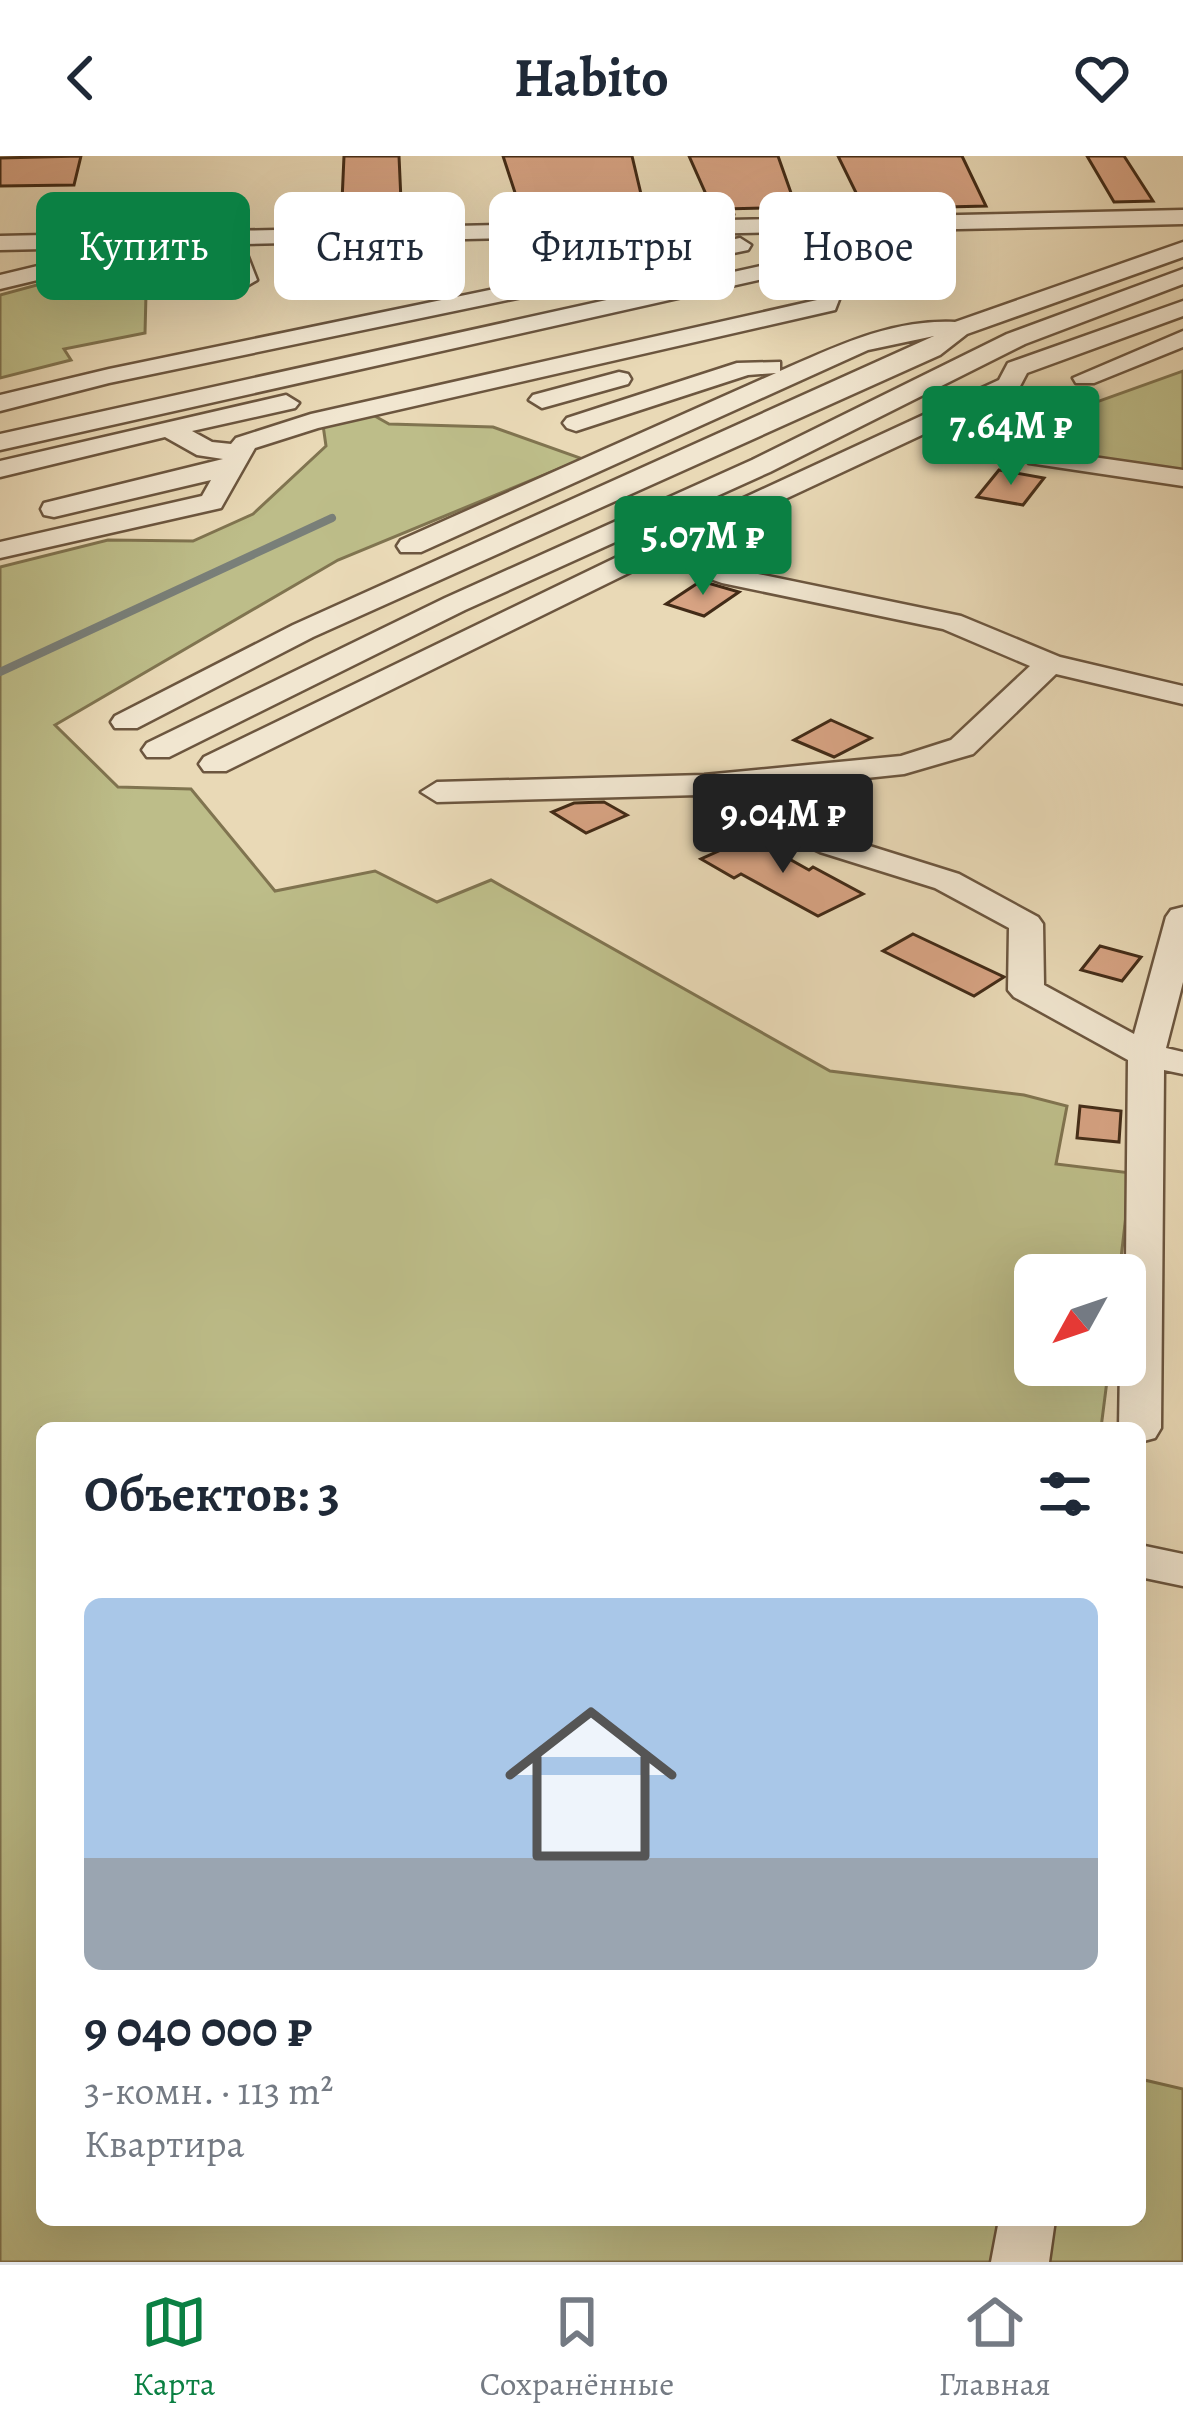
<!DOCTYPE html>
<html lang="ru">
<head>
<meta charset="utf-8">
<style>
  body { margin:0; font-family:Alegreya,serif; background:#f6f6f7; color:#1f2937; height:100vh; display:flex; flex-direction:column; font-size:45px; white-space:nowrap }
  * { box-sizing:border-box; margin:0 }
  p { font-size:39px; color:#747a83 }
  .icon { flex:none; width:66px; height:66px; fill:none; stroke:currentColor; stroke-width:2; stroke-linecap:round; stroke-linejoin:round }
  .map { position:relative; flex:1; overflow:hidden }
  .drawer { position:absolute; left:36px; top:1266px; width:1110px; height:804px; display:flex; flex-direction:column; background:#fff; border-radius:18px; box-shadow:0 12px 48px #0002 }
  .drawer>* { flex:none }
  .guide { position:absolute; left:36px; top:36px; width:1113px; height:108px; display:flex; gap:24px }
  .needle { width:78px; rotate:230deg }
  .controls { position:absolute; left:1014px; top:1098px; display:grid; gap:24px }
  .controls a { display:grid; place-items:center; width:132px; height:132px; border-radius:18px; background:#fff; box-shadow:0 12px 48px #0002; font-size:60px }
  .price { position:absolute; translate:-50% -102px; padding:0 27px; border-radius:12px; background:#0b8043; color:#fff; font-size:39px; line-height:78px; filter:drop-shadow(0 3px 6px #0008) }
  .price::after { content:''; position:absolute; left:50%; top:72px; width:36px; height:27px; margin-left:-18px; background:inherit; clip-path:polygon(0 0,100% 0,50% 100%) }
  .price.current { background:#222; color:#fff }
  ul { padding:0; list-style:none }
  li { display:grid; align-content:center; gap:24px; height:636px; padding:0 48px }
  li+li { border-top:3px solid #e0e1e3 }
  li span { display:grid; place-items:center; height:372px; border-radius:18px; color:#555 }
  li>.icon { margin-inline-start:auto }
  span .icon { width:216px; height:216px; fill:#fffc; stroke-width:1 }
  li b { font-size:51px }
  h2 { display:flex; justify-content:space-between; align-items:center; height:144px; padding:0 48px; font-size:51px }
  .tag { padding:0 42px; border-radius:18px; background:#fff; box-shadow:0 12px 48px #0002; font-size:42px; line-height:108px }
  .tag.current { background:#0b8043; color:#fff }
  header { display:flex; justify-content:space-between; align-items:center; height:156px; padding:0 48px; background:#fff; font-size:54px; font-weight:700 }
  .menu { display:flex; justify-content:space-around; align-items:center; height:168px; border-top:3px solid #e0e1e3; background:#fff; font-size:33px; color:#747a83 }
  .menu a { display:grid; justify-items:center; gap:6px }
  .menu .current { color:#0b8043 }
  .map>svg:first-child { display:block }
</style>
</head>
<body>
<header><svg class="icon" aria-label="back" viewBox="0 0 24 24"><path d="M15 5l-7 7 7 7"/></svg>Habito<svg class="icon" aria-label="heart" viewBox="0 0 24 24"><path d="M12 20l-8-8c-3-5 5-10 8-4 3-6 11-1 8 4z"/></svg></header>
<div class="map">
<svg width="1183" height="2106" viewBox="0 0 1183 2106">
  <rect width="100%" height="100%" fill="#e9d9b6"/>
  <filter id="stains"><feTurbulence type="fractalNoise" baseFrequency=".00167" numOctaves="4"/><feColorMatrix values="0 0 0 0 .2 0 0 0 0 .09 0 0 0 0 .02 0 0 0 .5 -.17"/></filter>
  <radialGradient id="worn" r=".72"><stop offset=".6" stop-color="#630" stop-opacity="0"/><stop offset="1" stop-color="#630" stop-opacity=".3"/></radialGradient>
  <path fill="#bdbd89" stroke="#807450" stroke-width="3" d="M 147,99 L 145,177 L 64,193 L 71,204 L 0,222 L 0,139 Z
    M 1183,215 L 1183,319 L 968,292 Z
    M 373,259 L 389,268 L 493,271 L 583,303 L 338,404 L 55,569 L 118,631 L 191,633 L 275,735 L 375,715 L 437,746 L 491,724 L 830,915 L 1024,939 L 1067,950 L 1056,1008 L 1131,1017 L 1119,1119 L 1035,1119 L 1035,1209 L 1109,1209 L 1101,1272 L 42,1272 L 42,2064 L 1140,2064 L 1140,1923 L 1183,1933 L 1183,2106 L 0,2106 L 0,411 L 108,384 L 193,385 L 253,358 L 326,290 L 323,269 Z"/>
  <g fill="none" stroke-linecap="round" stroke-linejoin="round">
    <path stroke="#797f79" stroke-width="8" d="M 0,516 L 332,362"/>
  </g>
  <path fill="#d7a383" stroke="#422b17" stroke-width="3" d="M 81,0 L 74,29 L 0,30 L 0,2 Z
    M 344,0 L 399,0 L 402,67 L 341,68 Z
    M 503,0 L 632,0 L 645,55 L 521,55 Z
    M 689,0 L 778,0 L 796,51 L 723,53 L 735,59 L 678,61 L 642,41 L 698,39 L 709,45 Z
    M 838,0 L 962,0 L 986,50 L 864,53 Z
    M 1087,0 L 1124,0 L 1153,45 L 1114,46 Z
    M 999,314 L 1044,322 L 1023,349 L 977,341 Z
    M 701,425 L 739,436 L 704,460 L 666,448 Z
    M 831,564 L 871,582 L 834,601 L 794,584 Z
    M 604,646 L 627,659 L 586,677 L 552,656 L 574,647 Z
    M 750,681 L 809,714 L 813,711 L 863,738 L 818,760 L 741,718 L 734,722 L 701,703 Z
    M 913,778 L 1004,821 L 974,840 L 883,795 Z
    M 1100,790 L 1141,801 L 1122,825 L 1081,814 Z
    M 1080,950 L 1121,955 L 1119,986 L 1077,982 Z"/>
  <g fill="none" stroke-linecap="round" stroke-linejoin="round">
    <defs>
      <path id="minor" d="M 1183,54 L 1183,68 L 910,74 L 855,102 L 835,154 L 318,272 L 255,292 L 221,352 L 0,402 L 0,386 L 202,340 L 211,324 L 54,361 L 44,359 L 41,353 L 44,347 L 223,303 L 197,299 L 165,281 L 0,321 L 0,305 L 286,239 L 299,247 L 295,252 L 192,275 L 212,286 L 231,288 L 236,282 L 311,258 L 817,144 L 830,108 L 0,294 L 0,278 L 838,93 L 875,74 L 243,88 L 257,124 L 245,131 L 233,124 L 221,89 L 0,94 L 0,80 Z
        M 740,82 L 751,89 L 748,94 L 109,227 L 0,255 L 0,239 L 109,213 Z
        M 1183,86 L 1183,101 L 967,178 L 940,199 L 313,481 L 137,572 L 115,572 L 111,566 L 115,560 L 293,469 L 934,180 L 868,194 L 421,396 L 401,396 L 397,390 L 401,384 L 776,217 L 748,219 L 576,275 L 567,272 L 563,267 L 567,262 L 737,207 L 780,206 L 780,215 C 837,190 892,163 955,166 Z
        M 100,95 L 111,102 L 108,107 L 0,133 L 0,119 Z
        M 1183,113 L 1183,128 L 1025,188 L 770,316 L 465,454 L 169,601 L 147,601 L 142,594 L 147,587 L 445,442 L 752,304 L 1007,178 Z
        M 1183,145 L 1183,160 L 1027,217 L 1018,234 L 678,393 L 729,412 L 961,460 L 1060,501 L 1183,530 L 1183,548 L 1056,518 L 973,598 L 904,618 L 742,635 L 844,682 L 959,718 L 1038,761 L 1043,768 L 1044,829 L 1134,878 L 1166,761 L 1171,754 L 1183,751 L 1183,826 L 1166,892 L 1183,896 L 1183,918 L 1164,914 L 1161,1272 L 1155,1282 L 1140,1286 L 1140,1272 L 1119,1272 L 1120,1209 L 1125,1209 L 1128,904 L 1014,841 L 1008,834 L 1009,772 L 935,732 L 820,696 L 699,639 L 437,646 L 421,636 L 437,626 L 704,619 L 901,600 L 951,584 L 1030,510 L 943,473 L 722,427 L 655,404 L 226,615 L 204,615 L 199,608 L 204,601 L 644,388 L 999,224 L 1008,207 Z
        M 1183,175 L 1183,191 L 1094,227 L 1076,227 L 1073,222 Z
        M 619,216 L 628,218 L 631,223 L 628,228 L 542,252 L 529,244 L 533,239 Z
        M 1038,293 L 1183,314 L 1183,330 L 1029,307 L 1025,301 L 1029,295 Z
        M 1140,1389 L 1183,1398 L 1183,1430 L 1140,1421 Z
        M 999,2064 L 1055,2064 L 1049,2106 L 991,2106 Z"/>
    </defs>
    <use href="#minor" stroke="#6c563f" stroke-width="5"/>
    <use href="#minor" fill="#f1e6d0" fill-rule="evenodd"/>
  </g>
  <rect width="100%" height="100%" filter="url(#stains)"/>
  <rect width="100%" height="100%" fill="url(#worn)"/>
</svg>
<div class="controls">
<a><svg class="needle" viewBox="-14 -14 28 28"><path d="M0-13l5 13h-10z" fill="#e53935"/><path d="M0 13l5-13h-10z" fill="#747a83"/></svg></a>
</div>
<b class="price" style="left:1011px;top:332px">7.64M ₽</b>
<b class="price" style="left:703px;top:442px">5.07M ₽</b>
<b class="price current" style="left:783px;top:720px">9.04M ₽</b>
<div class="guide">
<a class="tag current">Купить</a>
<a class="tag">Снять</a>
<a class="tag">Фильтры</a>
<a class="tag">Новое</a>
</div>
<section class="drawer">
<h2>Объектов: 3<svg class="icon" aria-label="filters" viewBox="0 0 24 24"><path d="M4 7h16M4 17h16"/><circle cx="9" cy="7" r="2"/><circle cx="15" cy="17" r="2"/></svg></h2>
<ul>
<li><span style="background:linear-gradient(#a9c7e8 70%,#9aa5b1 0)"><svg class="icon" aria-label="home" viewBox="0 0 24 24"><path d="M3 11l9-7 9 7M6 9v11h12V9"/></svg></span><div><b>9 040 000 ₽</b><p>3-комн. · 113 m²</p><p>Квартира</p></div></li>
</ul>
</section>
</div>
<nav class="menu">
<a class="current"><svg class="icon" aria-label="map" viewBox="0 0 24 24"><path d="M3 6l6-2 6 2 6-2v14l-6 2-6-2-6 2zM9 4v14M15 6v14"/></svg>Карта</a>
<a><svg class="icon" aria-label="saved" viewBox="0 0 24 24"><path d="M7 4h10v16l-5-4-5 4z"/></svg>Сохранённые</a>
<a><svg class="icon" aria-label="home" viewBox="0 0 24 24"><path d="M3 11l9-7 9 7M6 9v11h12V9"/></svg>Главная</a>
</nav>
</body>
</html>
